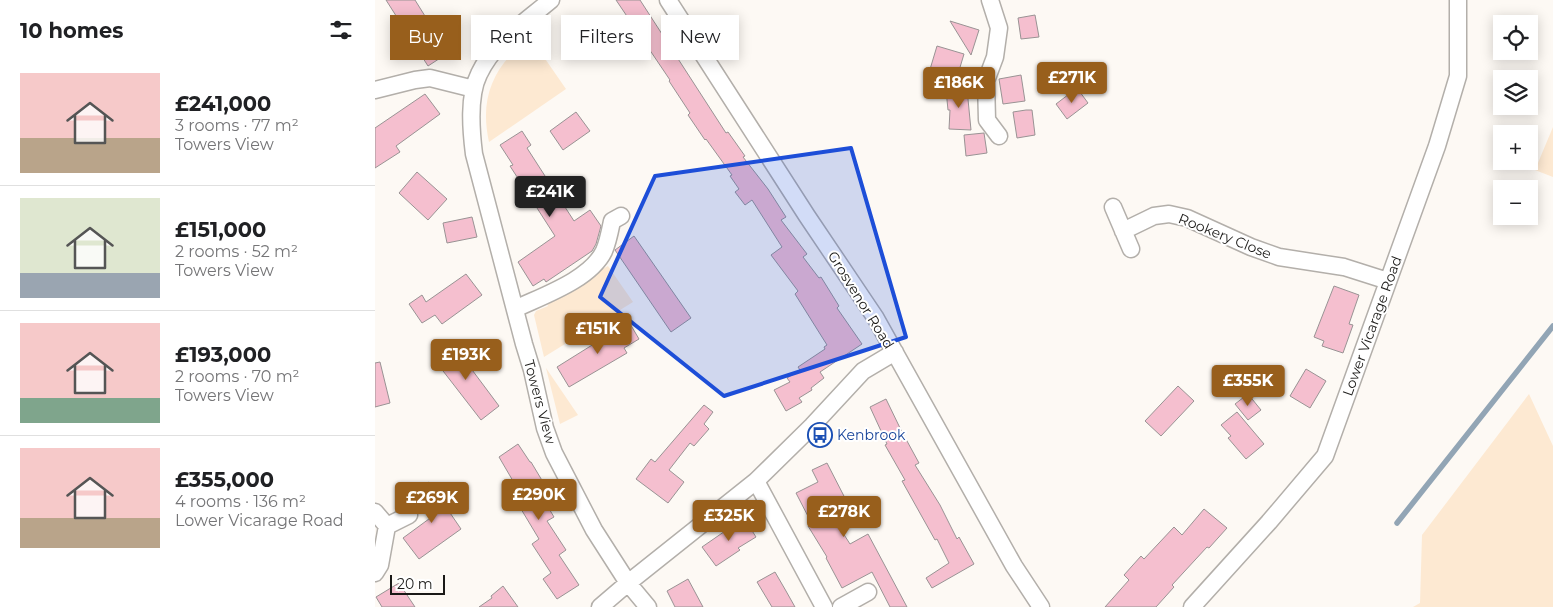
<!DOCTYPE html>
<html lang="en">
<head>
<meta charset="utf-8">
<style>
  body { margin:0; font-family:Montserrat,sans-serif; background:#f2f2f2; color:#202124; height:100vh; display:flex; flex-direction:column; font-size:19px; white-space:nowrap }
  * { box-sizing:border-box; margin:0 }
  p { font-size:16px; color:#757577 }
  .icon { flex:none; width:28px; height:28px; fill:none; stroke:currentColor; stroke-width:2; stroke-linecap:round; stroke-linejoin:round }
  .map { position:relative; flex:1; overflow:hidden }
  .details { display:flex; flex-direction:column; background:#fff; width:375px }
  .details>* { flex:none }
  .top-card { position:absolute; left:15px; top:15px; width:475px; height:45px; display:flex; gap:10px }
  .tools { position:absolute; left:1118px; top:15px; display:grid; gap:10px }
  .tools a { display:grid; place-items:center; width:45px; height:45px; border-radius:0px; background:#fff; box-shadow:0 2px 12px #0003; font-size:25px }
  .scale { position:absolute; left:15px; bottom:12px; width:55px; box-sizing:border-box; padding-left:5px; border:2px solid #1a1917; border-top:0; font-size:14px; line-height:18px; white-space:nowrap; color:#1a1917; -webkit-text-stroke:4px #fff; paint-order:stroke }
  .price { position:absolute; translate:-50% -42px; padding:0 11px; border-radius:5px; background:#985f1c; color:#fff; font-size:16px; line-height:32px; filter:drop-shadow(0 1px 2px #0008) }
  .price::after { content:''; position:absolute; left:50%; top:30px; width:15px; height:11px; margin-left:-8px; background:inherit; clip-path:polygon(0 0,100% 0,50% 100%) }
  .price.selected { background:#222; color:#fff }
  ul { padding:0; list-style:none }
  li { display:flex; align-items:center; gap:15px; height:125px; padding:0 20px }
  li+li { border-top:1px solid #e0e0e0 }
  li span { display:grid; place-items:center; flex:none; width:140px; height:100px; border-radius:0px; color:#555 }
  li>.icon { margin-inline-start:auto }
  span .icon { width:60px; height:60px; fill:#fffc; stroke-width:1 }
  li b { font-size:21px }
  h2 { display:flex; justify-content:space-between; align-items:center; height:60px; padding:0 20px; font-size:21px }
  .chip { padding:0 18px; border-radius:0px; background:#fff; box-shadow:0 2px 12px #0003; font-size:18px; line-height:45px }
  .chip.selected { background:#985f1c; color:#fff }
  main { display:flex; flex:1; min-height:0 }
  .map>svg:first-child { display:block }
</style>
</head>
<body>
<main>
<section class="details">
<h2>10 homes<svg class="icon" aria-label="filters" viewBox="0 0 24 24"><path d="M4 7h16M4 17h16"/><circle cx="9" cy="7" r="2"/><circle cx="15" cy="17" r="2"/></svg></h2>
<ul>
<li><span style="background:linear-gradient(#f6c9c9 65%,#b9a48a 0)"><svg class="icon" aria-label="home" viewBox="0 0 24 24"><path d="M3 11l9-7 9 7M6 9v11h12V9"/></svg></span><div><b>£241,000</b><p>3 rooms · 77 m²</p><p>Towers View</p></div></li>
<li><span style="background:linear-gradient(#dfe7d0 75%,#9aa5b1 0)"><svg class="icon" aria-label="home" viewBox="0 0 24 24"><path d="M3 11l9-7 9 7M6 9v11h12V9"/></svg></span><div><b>£151,000</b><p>2 rooms · 52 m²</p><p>Towers View</p></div></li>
<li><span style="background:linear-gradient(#f6c9c9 75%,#7fa58c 0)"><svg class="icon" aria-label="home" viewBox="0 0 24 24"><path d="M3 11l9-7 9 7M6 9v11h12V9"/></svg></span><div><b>£193,000</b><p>2 rooms · 70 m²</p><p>Towers View</p></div></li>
<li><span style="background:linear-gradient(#f6c9c9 70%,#b9a48a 0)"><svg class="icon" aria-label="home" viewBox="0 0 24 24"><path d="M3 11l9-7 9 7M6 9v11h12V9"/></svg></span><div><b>£355,000</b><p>4 rooms · 136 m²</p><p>Lower Vicarage Road</p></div></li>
</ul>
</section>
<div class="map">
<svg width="1178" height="607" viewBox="0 0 1178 607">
  <rect width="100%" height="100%" fill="#fdf9f4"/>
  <path fill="#fde9d2" d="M 155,37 L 191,89 L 114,142 C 104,97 119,65 155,37 Z
    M 1178,127 L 1178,177 L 1160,170 Z
    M 233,266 L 258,302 L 169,357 L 159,315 L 161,311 L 173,306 L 171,301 Z
    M 171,368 L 203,415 L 185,424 Z
    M 1154,394 L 1178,446 L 1178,607 L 1038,607 L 1045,603 L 1047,535 Z"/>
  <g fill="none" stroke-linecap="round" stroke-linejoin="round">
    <path stroke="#92a5b5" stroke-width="5.5" d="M 1022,523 L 1178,326"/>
  </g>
  <path fill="#f5bfcf" stroke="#999394" d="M 11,0 L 40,0 L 73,53 L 53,66 Z
    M 241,0 L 265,0 L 351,133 L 353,132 L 370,156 L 368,157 L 393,189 L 411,217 L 406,220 L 432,254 L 428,257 L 444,278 L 446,277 L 464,306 L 462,308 L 487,344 L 445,372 L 449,378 L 436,388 L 437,390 L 424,398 L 427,402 L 411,411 L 399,390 L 415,382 L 412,378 L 425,370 L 423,367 L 450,349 L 449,347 L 452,345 L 420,294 L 423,291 L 396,255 L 407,247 L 377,200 L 370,205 L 360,192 L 364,189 L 355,176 L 357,175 L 331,139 L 330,140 L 313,115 L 315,113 L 294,81 L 295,80 Z
    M 660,15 L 664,37 L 646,39 L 643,18 Z
    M 575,21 L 604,30 L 596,55 Z
    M 562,46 L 589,54 L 580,84 L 553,76 Z
    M 646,75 L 650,101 L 628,104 L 624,79 Z
    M 702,88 L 713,103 L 692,119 L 681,104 Z
    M 592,89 L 596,130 L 574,129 L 575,110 L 573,110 L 571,90 Z
    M 50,94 L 65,114 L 21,146 L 25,152 L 0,168 L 0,128 Z
    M 651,110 L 657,110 L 660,135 L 642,138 L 638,112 Z
    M 201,112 L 215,131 L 188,150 L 175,131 Z
    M 147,131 L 156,145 L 152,148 L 199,221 L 215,210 L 226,226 L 221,244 L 217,251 L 171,282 L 169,279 L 158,286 L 143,262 L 180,236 L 135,166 L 138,165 L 125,145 Z
    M 609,133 L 612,153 L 591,156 L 589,135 Z
    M 42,172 L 72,199 L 53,220 L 24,193 Z
    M 97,217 L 102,237 L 72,243 L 68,223 Z
    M 259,236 L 316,318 L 296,332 L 240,250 Z
    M 91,274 L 107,295 L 67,324 L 60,315 L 47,323 L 34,304 L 47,295 L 51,302 Z
    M 959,286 L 984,295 L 974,324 L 978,325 L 968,353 L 947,346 L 949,341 L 939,337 Z
    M 254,322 L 264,339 L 249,348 L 252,353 L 194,387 L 182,367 Z
    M 77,343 L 124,406 L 106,420 L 58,358 Z
    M 5,362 L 15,403 L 0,407 L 0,363 Z
    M 931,369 L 951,381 L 935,408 L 915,396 Z
    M 803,386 L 819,401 L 786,436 L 770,421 Z
    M 873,394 L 886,410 L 873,420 L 860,404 Z
    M 511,399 L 526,430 L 544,463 L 540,465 L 565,505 L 582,539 L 584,537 L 599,564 L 557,588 L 551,578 L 574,563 L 562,539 L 560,540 L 527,481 L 530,480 L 510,445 L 512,444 L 495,407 Z
    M 329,405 L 338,412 L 329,424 L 334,429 L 319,446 L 315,443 L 294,470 L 309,482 L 293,503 L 261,479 L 276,459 L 280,462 Z
    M 862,412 L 889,444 L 871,459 L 853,438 L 856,436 L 846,425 Z
    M 143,444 L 155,462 L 156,462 L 168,482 L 161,487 L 179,517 L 172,521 L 191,550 L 184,555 L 204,585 L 182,599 L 168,579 L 176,573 L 157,544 L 164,539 L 146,509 L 152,505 L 124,457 Z
    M 452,463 L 472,502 L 454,511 L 475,544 L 493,534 L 532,607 L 515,607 L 497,572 L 467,588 L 451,558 L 452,557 L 433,526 L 437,524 L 421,493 L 443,482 L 437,470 Z
    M 54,482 L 86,529 L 44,559 L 28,538 L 58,516 L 41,492 Z
    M 829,509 L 852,528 L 834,548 L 832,547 L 797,585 L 799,587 L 781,607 L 730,607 L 754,580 L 749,575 L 766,556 L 769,559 L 799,527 L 807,535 Z
    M 369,518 L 381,537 L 363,548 L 365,550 L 341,566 L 327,547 Z
    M 400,572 L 411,591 L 420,607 L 397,607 L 382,582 Z
    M 313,579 L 328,607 L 300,607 L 292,591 Z
    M 24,583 L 40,607 L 7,607 L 1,597 Z
    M 128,586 L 143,607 L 104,607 L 117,598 L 116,596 Z"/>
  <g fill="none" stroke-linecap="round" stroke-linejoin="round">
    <defs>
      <path id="street" d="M 176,0 C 150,22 119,42 104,74 C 93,96 96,130 99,154 L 149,344 L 157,370 L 170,428 L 179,453 L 219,530 L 253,583 L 273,607
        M 293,0 L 432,216 L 500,317 L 639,566 L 666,607
        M 615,0 L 624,28 L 620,57 L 611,81 L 612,120 L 624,136
        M 0,90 L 40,80 L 55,78 L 99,89
        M 738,207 L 756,249
        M 748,231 L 779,216 L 794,214 L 812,218 L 876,247 L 904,257 L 969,267 L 1013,281
        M 140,309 C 167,296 215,280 229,251 C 233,242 235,231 237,221 L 246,216
        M 381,481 L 449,607
        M 0,512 L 12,526 L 5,565 L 0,573
        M 12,526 L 34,515
        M 225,607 L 253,583 L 381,481 L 437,426 L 488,371 L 520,352
        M 466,607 L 493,592
        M 817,607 L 894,522 L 950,456 L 1062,146 L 1083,76 L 1083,0"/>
    </defs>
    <use href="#street" stroke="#b3afaa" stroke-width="19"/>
    <use href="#street" stroke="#fff" stroke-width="16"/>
  </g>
  <path fill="#1d4ed8" fill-opacity="0.2" stroke="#1d4ed8" stroke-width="4" stroke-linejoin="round" d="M 476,148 L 531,337 L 349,396 L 225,297 L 280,176 Z"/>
  <defs>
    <symbol id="bus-ring" viewBox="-11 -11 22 22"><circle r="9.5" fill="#fff" stroke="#1a4fb4" stroke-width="1.5"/><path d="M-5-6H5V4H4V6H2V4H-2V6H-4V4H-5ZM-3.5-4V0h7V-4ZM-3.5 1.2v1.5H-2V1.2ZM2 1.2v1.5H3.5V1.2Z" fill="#1a4fb4"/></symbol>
  </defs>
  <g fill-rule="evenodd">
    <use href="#bus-ring" x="431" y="421" width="28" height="28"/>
  </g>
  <g text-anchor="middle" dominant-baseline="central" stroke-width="4" stroke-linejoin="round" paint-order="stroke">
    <g font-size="14" fill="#1a1917" stroke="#fff">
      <text transform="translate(850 236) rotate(22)">Rookery Close</text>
      <text transform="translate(486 300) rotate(58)">Grosvenor Road</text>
      <text transform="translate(997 326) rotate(-70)">Lower Vicarage Road</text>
      <text transform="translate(165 402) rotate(75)">Towers View</text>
    </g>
    <g font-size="14" fill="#164399" stroke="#fff" text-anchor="start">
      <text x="462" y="435">Kenbrook</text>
    </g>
  </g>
</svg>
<div class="tools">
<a><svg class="icon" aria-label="locate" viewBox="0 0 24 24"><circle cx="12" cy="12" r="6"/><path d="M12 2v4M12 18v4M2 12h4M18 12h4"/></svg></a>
<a><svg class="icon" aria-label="layers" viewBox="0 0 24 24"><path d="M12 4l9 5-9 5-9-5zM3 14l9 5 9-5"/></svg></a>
<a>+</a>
<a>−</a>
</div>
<div class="scale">20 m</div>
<b class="price" style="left:697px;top:104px">£271K</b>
<b class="price" style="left:584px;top:109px">£186K</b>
<b class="price selected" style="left:175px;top:218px">£241K</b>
<b class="price" style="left:223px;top:355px">£151K</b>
<b class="price" style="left:91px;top:381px">£193K</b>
<b class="price" style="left:873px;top:407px">£355K</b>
<b class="price" style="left:164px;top:521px">£290K</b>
<b class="price" style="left:57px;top:524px">£269K</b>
<b class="price" style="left:469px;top:538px">£278K</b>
<b class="price" style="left:354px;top:542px">£325K</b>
<div class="top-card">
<a class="chip selected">Buy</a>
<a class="chip">Rent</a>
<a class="chip">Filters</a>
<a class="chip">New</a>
</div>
</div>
</main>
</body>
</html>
